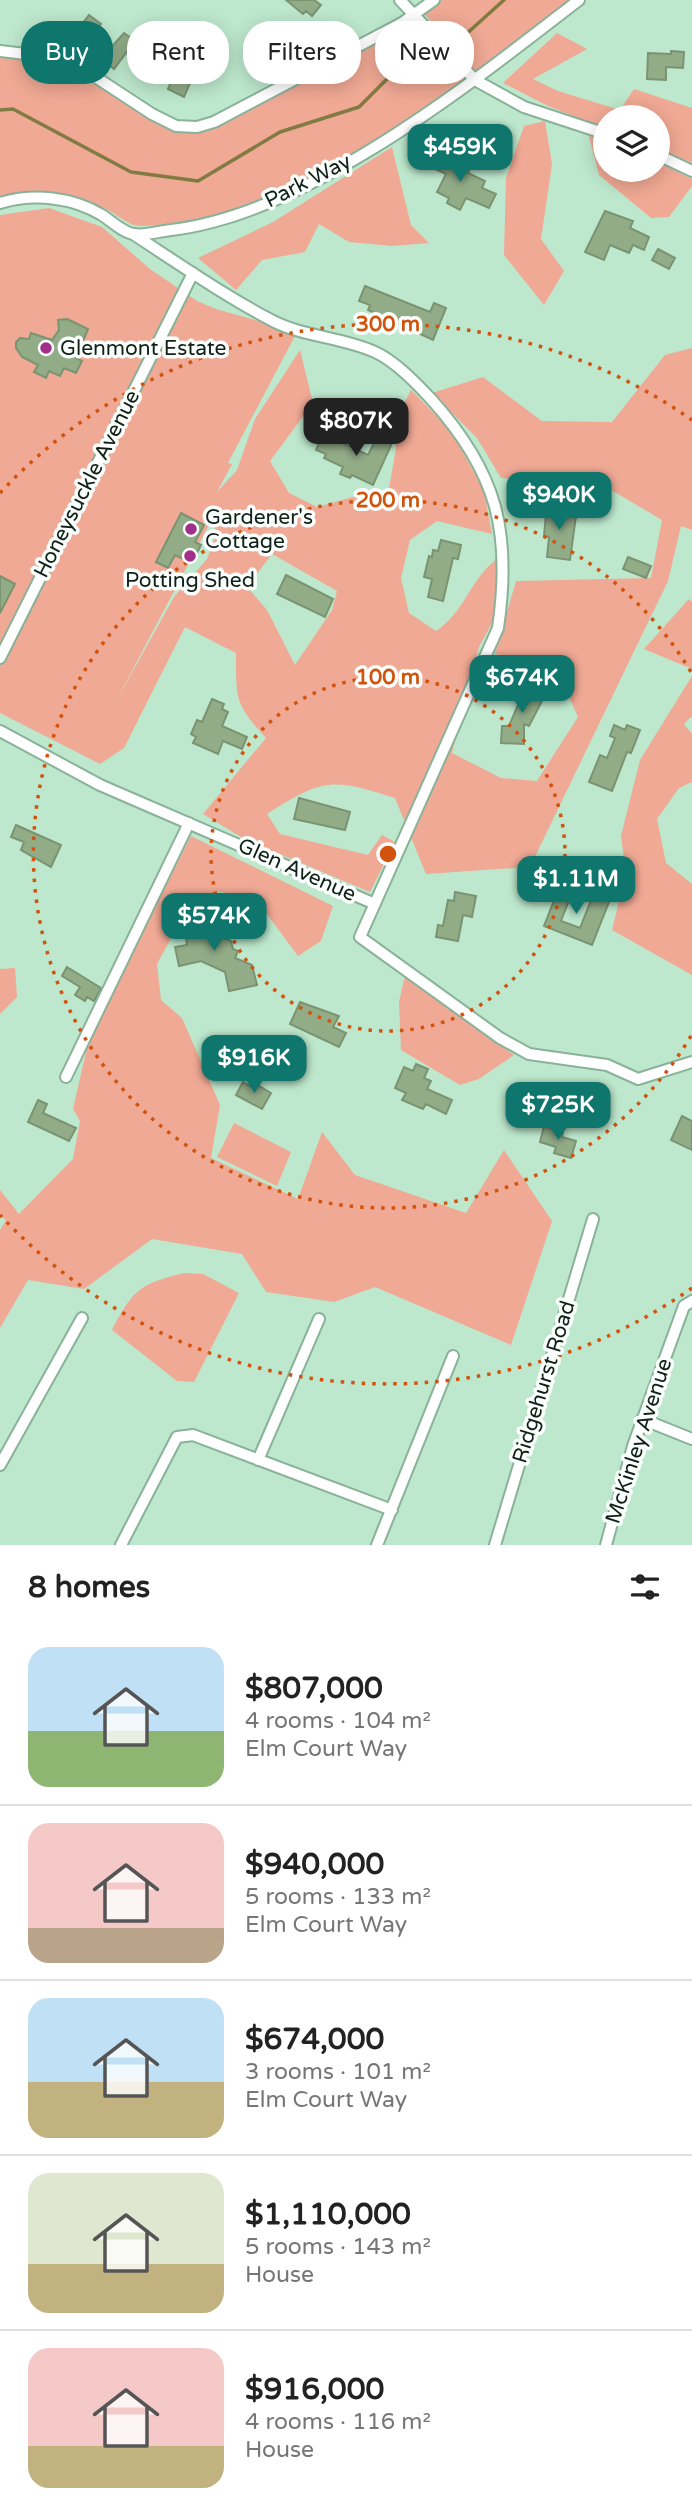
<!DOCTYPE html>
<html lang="en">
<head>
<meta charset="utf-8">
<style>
  body { margin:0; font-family:"Varela Round",sans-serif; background:#f2f2f2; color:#222; height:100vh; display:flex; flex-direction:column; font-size:26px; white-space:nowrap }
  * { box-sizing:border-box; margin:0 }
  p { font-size:23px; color:#767676 }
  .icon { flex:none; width:38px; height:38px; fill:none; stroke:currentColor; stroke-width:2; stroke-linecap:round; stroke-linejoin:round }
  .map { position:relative; height:1545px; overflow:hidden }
  .details { display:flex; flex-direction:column; background:#fff; flex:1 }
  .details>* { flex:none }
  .guide { position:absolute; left:21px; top:21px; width:651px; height:63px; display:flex; gap:14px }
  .controls { position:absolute; left:593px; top:105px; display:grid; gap:14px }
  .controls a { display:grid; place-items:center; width:77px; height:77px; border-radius:50%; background:#fff; box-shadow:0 4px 18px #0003; font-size:35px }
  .price { position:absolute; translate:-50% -60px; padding:0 16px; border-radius:14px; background:#0f766e; color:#fff; font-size:23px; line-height:46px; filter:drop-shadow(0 2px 4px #0008) }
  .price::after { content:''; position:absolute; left:50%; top:42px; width:21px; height:16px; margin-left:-10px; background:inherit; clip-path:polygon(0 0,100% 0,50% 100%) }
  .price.active { background:#222; color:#fff }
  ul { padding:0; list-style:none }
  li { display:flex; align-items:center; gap:21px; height:175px; padding:0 28px }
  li+li { border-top:2px solid #e0e0e0 }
  li span { display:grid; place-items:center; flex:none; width:196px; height:140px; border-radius:21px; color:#555 }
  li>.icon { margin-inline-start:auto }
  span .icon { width:84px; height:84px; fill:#fffc; stroke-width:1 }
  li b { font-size:30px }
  h2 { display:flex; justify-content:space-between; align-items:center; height:84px; padding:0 28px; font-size:30px }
  .tag { padding:0 24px; border-radius:28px; background:#fff; box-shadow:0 4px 18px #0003; font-size:24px; line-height:63px }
  .tag.active { background:#0f766e; color:#fff }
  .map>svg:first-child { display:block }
</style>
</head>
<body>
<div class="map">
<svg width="692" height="1545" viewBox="0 0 692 1545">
  <rect width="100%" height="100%" fill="#bde8cd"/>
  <path fill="#f0a994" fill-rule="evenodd" d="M 437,0 L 573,0 L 476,74 L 423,12 Z
    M 412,21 L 468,81 C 369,143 263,221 142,226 C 129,227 116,213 104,208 C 70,196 35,191 0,197 L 0,56 L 62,63 L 169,130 L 204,130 Z
    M 557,33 L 587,49 L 533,79 L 558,91 L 620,110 L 634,89 L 692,108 L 692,163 L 658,149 L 658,117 L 606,117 L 605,129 L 546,105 L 503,83 Z
    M 545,121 L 552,164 L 541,239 L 564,271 L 544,305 L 504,255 L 506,178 L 524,126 Z
    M 588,133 L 605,139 L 606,170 L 658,170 L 658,162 L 692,179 L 692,186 L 669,217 L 651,218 L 599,175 Z
    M 392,147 L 411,225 L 429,243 L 392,246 L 349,242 L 319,224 L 305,252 L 262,260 L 236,290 L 198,258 L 273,222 Z
    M 49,208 L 102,227 L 150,269 L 197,301 L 216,309 L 297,332 L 228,463 L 232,464 L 217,492 L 237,470 L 255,419 L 300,350 L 313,403 L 270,461 L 289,493 L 317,507 L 360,495 L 386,506 L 396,448 L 393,425 L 411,390 L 452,432 L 484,491 L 492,534 L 437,521 L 410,540 L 401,578 L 409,613 L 436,631 C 466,611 469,580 497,559 L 498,612 L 479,647 L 452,753 L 501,778 L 537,781 L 578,717 L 555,666 L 495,654 L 516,581 L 651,578 L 662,520 L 601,484 L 501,478 L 477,438 L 432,393 L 483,377 L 542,421 L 612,422 L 665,355 L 692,348 L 692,530 L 681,526 L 668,581 L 530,867 L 426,874 L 395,798 C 332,778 323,778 267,814 L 280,834 L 368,855 L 382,835 L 395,842 L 370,892 L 246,840 L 203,814 L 266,738 C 235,704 236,700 236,653 L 185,627 L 124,748 L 100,764 L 0,713 L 0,215 ZM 211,521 L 217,532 L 207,559 L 174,597 L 114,705 ZM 272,554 L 337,591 L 332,610 L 295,665 L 267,610 L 247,587 Z
    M 689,599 L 692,602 L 692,669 L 644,649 Z
    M 692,676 L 692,716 L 684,724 L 692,734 L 692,782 L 679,788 L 657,819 L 666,863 L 692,884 L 692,975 L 612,930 L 626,873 L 621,836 L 640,760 Z
    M 191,836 L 333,906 L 321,941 L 298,956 L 255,898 L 215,891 L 175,931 L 157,964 L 161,1000 L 182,1018 L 220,1105 L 211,1158 L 298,1199 L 322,1132 L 355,1175 L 466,1213 L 504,1150 L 552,1221 L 511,1345 L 375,1287 L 334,1302 L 266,1292 L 242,1254 L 152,1239 L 84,1289 L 28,1280 L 0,1328 L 0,1230 L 6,1220 L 0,1216 L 0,1190 L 19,1214 L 73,1159 L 80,1121 L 73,1109 L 91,1030 Z
    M 15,968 L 17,997 L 0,1014 L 0,969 Z
    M 405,976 L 514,1055 L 479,1079 L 460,1085 L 401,1050 L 399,1002 Z
    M 234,1123 L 291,1152 L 277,1186 L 217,1157 Z
    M 184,1273 L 203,1274 L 239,1293 L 194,1382 L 177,1381 L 112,1330 C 133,1290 139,1284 184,1273 Z"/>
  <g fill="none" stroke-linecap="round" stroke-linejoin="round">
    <path stroke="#827b41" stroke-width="3.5" d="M 454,45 L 504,0
      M 0,110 L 13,109 L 131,172 L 198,181 L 280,132 L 359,107 L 399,67 L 435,62 L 440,58"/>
  </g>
  <path fill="#92ac88" stroke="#7a9371" stroke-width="2" d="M 286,0 L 314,0 L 321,5 L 312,16 L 306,11 L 303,14 Z
    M 89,15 L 101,24 L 91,37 L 109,50 L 124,33 L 135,41 L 114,69 L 73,36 Z
    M 671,51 L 684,52 L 683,68 L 666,67 L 666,80 L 647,79 L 648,53 L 671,54 Z
    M 177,67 L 194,74 L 184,97 L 168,89 Z
    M 432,154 L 469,170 L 468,173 L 485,181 L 482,188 L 496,194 L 489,208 L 466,198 L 460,210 L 447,203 L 449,198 L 437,192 L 446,174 L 427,165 Z
    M 605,211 L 633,221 L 630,228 L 649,237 L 644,250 L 633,245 L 629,253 L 610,245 L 604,260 L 585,252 Z
    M 658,249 L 675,258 L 669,269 L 652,260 Z
    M 365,286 L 430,312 L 434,303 L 446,308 L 433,340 L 368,310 L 370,305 L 359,301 Z
    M 67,319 L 88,329 L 76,358 L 82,361 L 76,373 L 64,368 L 60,376 L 49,371 L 46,378 L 34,372 L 38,365 L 22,357 L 16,348 L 16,342 L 20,338 L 29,339 L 31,333 L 52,340 L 59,330 L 58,320 Z
    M 323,434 L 368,455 L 377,437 L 392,443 L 373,485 L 352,475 L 350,478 L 340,474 L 343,467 L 324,458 L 326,454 L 316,450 Z
    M 547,503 L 565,505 L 564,514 L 576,516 L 570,560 L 547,557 L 549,537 L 544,536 Z
    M 181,513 L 204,525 L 195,542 L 201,545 L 192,563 L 175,555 L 168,568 L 156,562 Z
    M 441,540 L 461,545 L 458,559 L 453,558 L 443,601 L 428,597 L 432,579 L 424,577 L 429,556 L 432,557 L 433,550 L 438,551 Z
    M 628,557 L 651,566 L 646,578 L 623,569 Z
    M 286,575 L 333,599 L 325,617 L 277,594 Z
    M 0,576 L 15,584 L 0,613 Z
    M 527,681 L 544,697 L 529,726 L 524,724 L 524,744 L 501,743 L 502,726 L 509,726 L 521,698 L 515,693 Z
    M 212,699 L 224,704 L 222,709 L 228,712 L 222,726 L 247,737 L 242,749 L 223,741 L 218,754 L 193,743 L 196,737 L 191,734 L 197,720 L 202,722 Z
    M 614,725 L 625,730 L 627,725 L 640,730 L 631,753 L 627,752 L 612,791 L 589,782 L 600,755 L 607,758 L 615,738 L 610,736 Z
    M 299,798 L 350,812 L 345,830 L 294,819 Z
    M 16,825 L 61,845 L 51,867 L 21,850 L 24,842 L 11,837 Z
    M 562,880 L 575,885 L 561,921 L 580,928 L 593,895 L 609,902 L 592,945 L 544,926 Z
    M 455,892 L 476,896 L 472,917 L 463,915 L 458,941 L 436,937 L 438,925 L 443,926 L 448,900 L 454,901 Z
    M 207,911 L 211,932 L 231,941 L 233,949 L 238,951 L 235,958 L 252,965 L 257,985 L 229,991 L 225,972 L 201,961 L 179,966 L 175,947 L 187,945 L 186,938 L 190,937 L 185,916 Z
    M 67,967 L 101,988 L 94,1001 L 87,997 L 85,1001 L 75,995 L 80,987 L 62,976 Z
    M 300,1002 L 339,1016 L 333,1027 L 346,1033 L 339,1047 L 290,1024 Z
    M 416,1064 L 428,1069 L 424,1078 L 431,1081 L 427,1089 L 452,1100 L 446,1114 L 426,1104 L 423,1109 L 402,1100 L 406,1093 L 395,1088 L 404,1067 L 413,1071 Z
    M 243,1082 L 251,1087 L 254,1083 L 271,1093 L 262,1109 L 236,1095 Z
    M 38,1100 L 47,1104 L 43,1113 L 76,1128 L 69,1141 L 28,1122 Z
    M 682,1116 L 692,1121 L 692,1150 L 671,1140 Z
    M 544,1126 L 563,1132 L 562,1137 L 576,1141 L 571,1158 L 554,1153 L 556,1147 L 540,1142 Z"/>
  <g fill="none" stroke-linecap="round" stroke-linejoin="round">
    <defs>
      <path id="street" d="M 400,0 L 475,80 L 524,107 L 606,134
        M 0,51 L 68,59 L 152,114 L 176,126 L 197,127 L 214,122 L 402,23 L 434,0
        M 658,155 L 692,171
        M 0,203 C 34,193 72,197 102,215 C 111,221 124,233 134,234 C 145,236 160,231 171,230 C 309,214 471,83 579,0
        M 133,234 C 179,264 225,296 273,321 C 304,337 343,337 375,352 C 395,361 416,383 431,399 C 497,472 512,532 498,628 L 360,937 L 500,1038 L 529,1054 L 607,1065 L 638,1079 L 692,1062
        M 0,658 L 193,273
        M 0,731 L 100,785 L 375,904
        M 66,1077 L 189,823
        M 642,1419 L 692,1439
        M 258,1460 L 319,1319
        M 0,1465 L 82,1318
        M 121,1545 L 177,1437 L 193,1435 L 392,1510
        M 377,1545 L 453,1356
        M 495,1545 L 593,1219
        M 606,1545 L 633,1446 L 684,1306 L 692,1301"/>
    </defs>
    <use href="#street" stroke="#89b299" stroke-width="14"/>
    <use href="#street" stroke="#fff" stroke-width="10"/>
  </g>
  <g fill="none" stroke="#d2530d" stroke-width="3.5" stroke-dasharray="3.5 7">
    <circle cx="388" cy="854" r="177"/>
    <path d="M691 1036A354 354 0 1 1 691 672"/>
    <path d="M692 1288A530 530 0 0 1 0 1215M0 493A530 530 0 0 1 692 420"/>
  </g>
  <g fill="#a22f8a" stroke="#fafefc" stroke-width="2.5">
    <circle cx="46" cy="348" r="7"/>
    <circle cx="191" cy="529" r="7"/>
    <circle cx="190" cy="556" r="7"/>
  </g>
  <g text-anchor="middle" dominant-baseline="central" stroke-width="7" stroke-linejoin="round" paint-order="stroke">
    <g font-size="21" fill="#102016" stroke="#fafefc">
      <text transform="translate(308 181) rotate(-27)">Park Way</text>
      <text transform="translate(87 484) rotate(-63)">Honeysuckle Avenue</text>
      <text transform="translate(297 870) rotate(24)">Glen Avenue</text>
      <text transform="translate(544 1382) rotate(-73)">Ridgehurst Road</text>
      <text transform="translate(639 1441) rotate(-72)">McKinley Avenue</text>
    </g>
    <g font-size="21" fill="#102016" stroke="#fafefc" text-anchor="start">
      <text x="60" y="348">Glenmont Estate</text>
      <text x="205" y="517">Gardener's<tspan x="205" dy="24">Cottage</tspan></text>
      <text x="190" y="580" text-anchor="middle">Potting Shed</text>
    </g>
  </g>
  <circle cx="388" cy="854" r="10" fill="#d2530d" stroke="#fafefc" stroke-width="3.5"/>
  <g font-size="21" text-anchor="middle" font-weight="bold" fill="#d2530d" stroke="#fafefc" stroke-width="7" stroke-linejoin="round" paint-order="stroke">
    <text x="388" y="331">300 m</text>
    <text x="388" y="507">200 m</text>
    <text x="388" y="684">100 m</text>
  </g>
</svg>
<div class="controls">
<a><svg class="icon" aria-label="layers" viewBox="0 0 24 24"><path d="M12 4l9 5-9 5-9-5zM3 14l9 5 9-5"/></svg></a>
</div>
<b class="price" style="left:460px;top:184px">$459K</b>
<b class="price active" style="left:356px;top:458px">$807K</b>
<b class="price" style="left:559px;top:532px">$940K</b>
<b class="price" style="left:522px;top:715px">$674K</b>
<b class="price" style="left:576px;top:916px">$1.11M</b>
<b class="price" style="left:214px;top:953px">$574K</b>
<b class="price" style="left:254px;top:1095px">$916K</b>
<b class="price" style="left:558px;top:1142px">$725K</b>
<div class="guide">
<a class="tag active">Buy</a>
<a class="tag">Rent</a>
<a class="tag">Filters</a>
<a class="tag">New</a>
</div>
</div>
<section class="details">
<h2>8 homes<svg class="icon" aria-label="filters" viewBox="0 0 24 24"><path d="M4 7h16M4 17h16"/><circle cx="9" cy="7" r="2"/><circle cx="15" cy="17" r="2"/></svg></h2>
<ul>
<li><span style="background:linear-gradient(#bfe0f5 60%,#8fb573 0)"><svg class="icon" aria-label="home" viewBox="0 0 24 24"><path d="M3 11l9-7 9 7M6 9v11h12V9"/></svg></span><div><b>$807,000</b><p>4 rooms · 104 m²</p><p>Elm Court Way</p></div></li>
<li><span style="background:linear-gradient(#f6c9c9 75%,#b9a48a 0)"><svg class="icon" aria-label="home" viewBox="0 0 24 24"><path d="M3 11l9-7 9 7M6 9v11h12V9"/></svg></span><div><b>$940,000</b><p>5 rooms · 133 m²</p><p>Elm Court Way</p></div></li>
<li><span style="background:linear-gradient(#bfe0f5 60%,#c2b280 0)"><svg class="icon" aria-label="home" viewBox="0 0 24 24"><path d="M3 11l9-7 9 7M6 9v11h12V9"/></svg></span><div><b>$674,000</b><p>3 rooms · 101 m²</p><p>Elm Court Way</p></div></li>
<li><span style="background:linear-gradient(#dfe7d0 65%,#c2b280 0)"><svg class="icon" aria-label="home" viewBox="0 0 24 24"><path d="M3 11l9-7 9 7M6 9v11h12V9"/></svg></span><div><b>$1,110,000</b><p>5 rooms · 143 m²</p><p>House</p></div></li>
<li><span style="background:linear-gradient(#f6c9c9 70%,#c2b280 0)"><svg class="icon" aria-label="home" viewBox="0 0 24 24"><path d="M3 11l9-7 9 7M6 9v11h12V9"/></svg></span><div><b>$916,000</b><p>4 rooms · 116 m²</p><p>House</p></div></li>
</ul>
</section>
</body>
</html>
